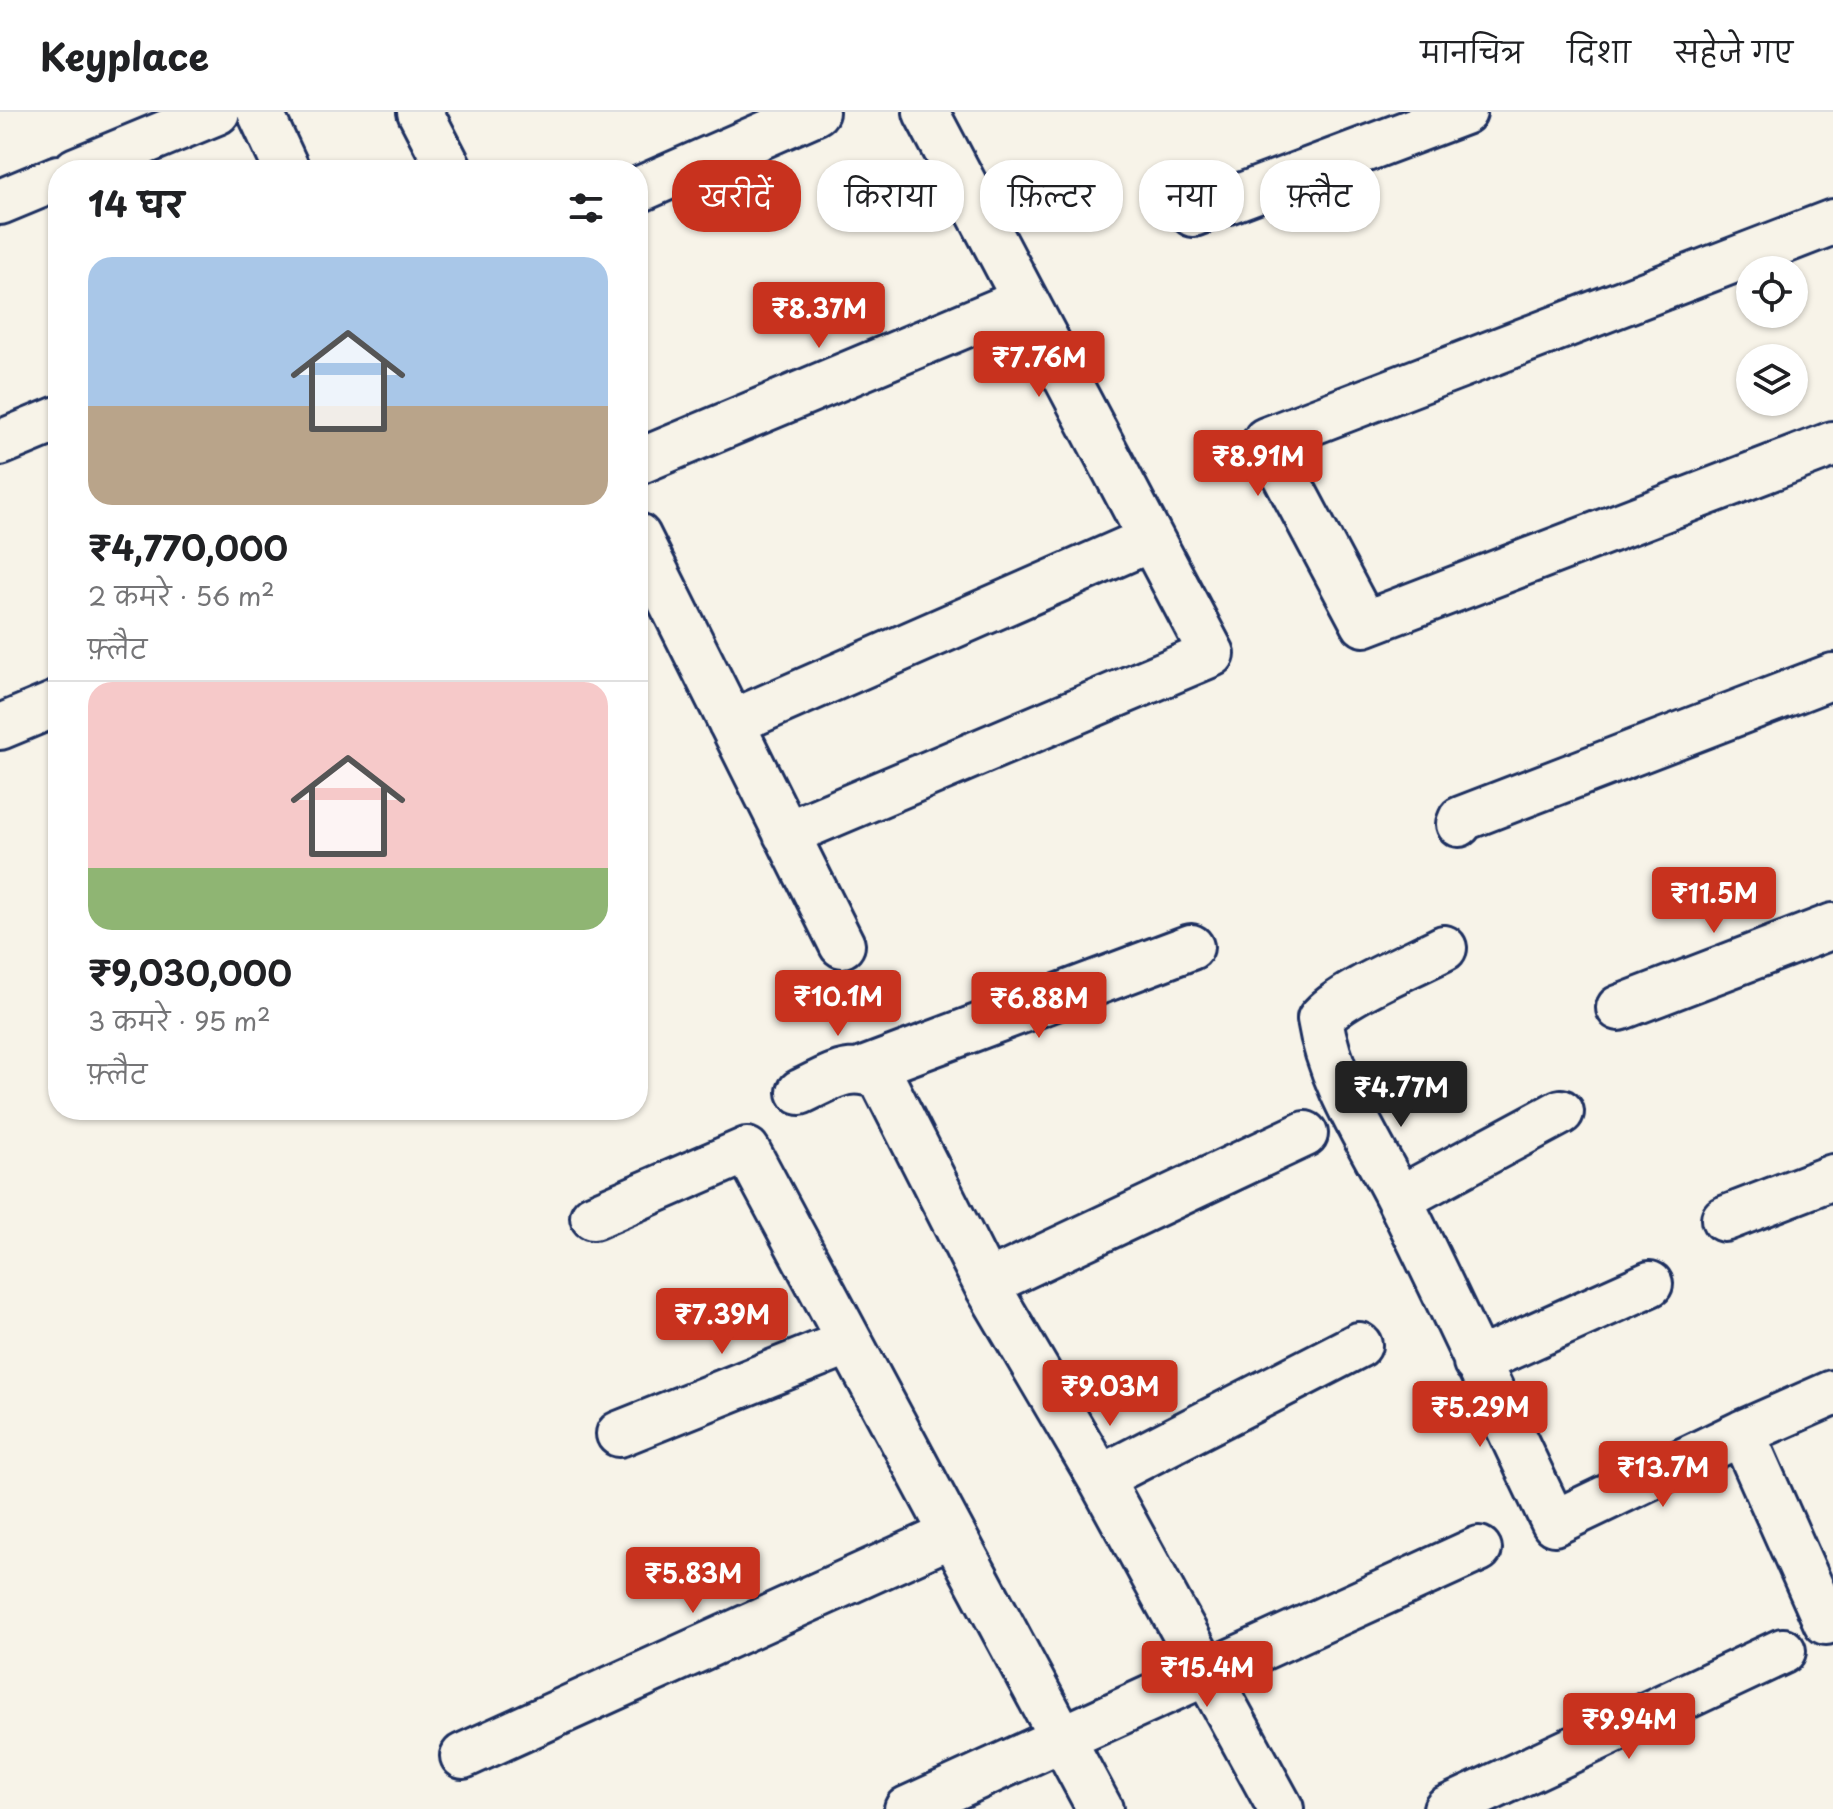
<!DOCTYPE html>
<html lang="hi">
<head>
<meta charset="utf-8">
<style>
  body { margin:0; font-family:"Playpen Sans","Playpen Sans Deva",sans-serif; background:#f2f2f2; color:#202124; height:100vh; display:flex; flex-direction:column; font-size:30px; white-space:nowrap }
  * { box-sizing:border-box; margin:0 }
  p { font-size:26px; color:#757577 }
  .icon { flex:none; width:44px; height:44px; fill:none; stroke:currentColor; stroke-width:2; stroke-linecap:round; stroke-linejoin:round }
  .map { position:relative; flex:1; overflow:hidden }
  .panel { position:absolute; left:48px; top:48px; width:600px; height:960px; display:flex; flex-direction:column; background:#fff; border-radius:32px; box-shadow:0 2px 6px #0004 }
  .panel>* { flex:none }
  .guide { position:absolute; left:672px; top:48px; width:760px; height:72px; display:flex; gap:16px }
  .buttons { position:absolute; left:1736px; top:144px; display:grid; gap:16px }
  .buttons a { display:grid; place-items:center; width:72px; height:72px; border-radius:50%; background:#fff; box-shadow:0 2px 6px #0004; font-size:40px }
  .price { position:absolute; translate:-50% -68px; padding:0 18px; border-radius:8px; background:#c8321e; color:#fff; font-size:26px; line-height:52px; filter:drop-shadow(0 2px 4px #0008) }
  .price::after { content:''; position:absolute; left:50%; top:48px; width:24px; height:18px; margin-left:-12px; background:inherit; clip-path:polygon(0 0,100% 0,50% 100%) }
  .price.on { background:#222; color:#fff }
  ul { padding:0; list-style:none }
  li { display:grid; align-content:center; gap:16px; height:424px; padding:0 40px }
  li+li { border-top:2px solid #e0e0e0 }
  li span { display:grid; place-items:center; height:248px; border-radius:24px; color:#555 }
  li>.icon { margin-inline-start:auto }
  span .icon { width:144px; height:144px; fill:#fffc; stroke-width:1 }
  li b { font-size:34px }
  h2 { display:flex; justify-content:space-between; align-items:center; height:96px; padding:0 40px; font-size:34px }
  .tag { padding:0 28px; border-radius:32px; background:#fff; box-shadow:0 2px 6px #0004; font-size:28px; line-height:72px }
  .tag.on { background:#c8321e; color:#fff }
  header { display:flex; align-items:center; gap:48px; box-sizing:border-box; height:112px; padding:0 40px; background:#fff; border-bottom:2px solid #e0e0e0 }
  header strong { font-size:38px }
  nav { display:flex; gap:44px; margin-inline-start:auto; font-size:28px }
  .map>svg:first-child { display:block }
</style>
</head>
<body>
<header>
<strong>Keyplace</strong>
<nav><a>मानचित्र</a><a>दिशा</a><a>सहेजे गए</a></nav>
</header>
<div class="map">
<svg width="1833" height="1697" viewBox="0 0 1833 1697">
  <rect width="100%" height="100%" fill="#f7f3e8"/>
  <filter id="ink" filterUnits="userSpaceOnUse"><feTurbulence type="fractalNoise" baseFrequency=".0125" numOctaves="2"/><feDisplacementMap in="SourceGraphic" scale="16" xChannelSelector="R" yChannelSelector="G"/><feConvolveMatrix kernelMatrix="1 2 1 2 8 2 1 2 1" color-interpolation-filters="sRGB"/></filter>
  <g filter="url(#ink)">
    <g fill="none" stroke-linecap="round" stroke-linejoin="round">
      <defs>
        <path id="minor" d="M 260,0 L 287,58
          M 420,0 L 450,58
          M 76,58 L 217,0
          M 638,78 L 816,0
          M 0,90 L 58,66
          M 1193,102 L 1464,0
          M 1833,110 L 1266,328 L 1364,512 L 1833,332
          M 0,331 L 58,307
          M 638,350 L 1025,188
          M 638,424 L 842,833
          M 731,611 L 1151,427
          M 0,615 L 58,591
          M 1459,712 L 1461,707 L 1833,564
          M 786,722 L 1212,542 L 926,0
          M 1444,836 C 1413,852 1339,882 1320,907 C 1330,971 1369,1028 1398,1085 C 1452,1193 1502,1303 1554,1411 L 1742,1321
          M 1619,896 L 1833,814
          M 863,958 L 1191,835
          M 800,980 C 831,966 847,951 881,965 L 986,1172 L 1100,1366 L 1281,1697
          M 1399,1087 L 1561,1000
          M 593,1105 L 747,1038 L 1100,1697
          M 1724,1107 L 1833,1065
          M 986,1172 L 1305,1022
          M 1476,1250 L 1650,1172
          M 1833,1281 L 1742,1321 L 1826,1510 L 1833,1507
          M 619,1322 L 849,1230
          M 1100,1366 L 1359,1233
          M 463,1644 L 951,1423
          M 907,1697 L 1479,1437
          M 1446,1697 L 1783,1539"/>
      </defs>
      <use href="#minor" stroke="#1b2f5e" stroke-width="50"/>
      <use href="#minor" stroke="#f7f3e8" stroke-width="44"/>
    </g>
  </g>
</svg>
<div class="buttons">
<a><svg class="icon" aria-label="locate" viewBox="0 0 24 24"><circle cx="12" cy="12" r="6"/><path d="M12 2v4M12 18v4M2 12h4M18 12h4"/></svg></a>
<a><svg class="icon" aria-label="layers" viewBox="0 0 24 24"><path d="M12 4l9 5-9 5-9-5zM3 14l9 5 9-5"/></svg></a>
</div>
<b class="price" style="left:819px;top:238px">₹8.37M</b>
<b class="price" style="left:1039px;top:287px">₹7.76M</b>
<b class="price" style="left:1258px;top:386px">₹8.91M</b>
<b class="price" style="left:1714px;top:823px">₹11.5M</b>
<b class="price" style="left:838px;top:926px">₹10.1M</b>
<b class="price" style="left:1039px;top:928px">₹6.88M</b>
<b class="price on" style="left:1401px;top:1017px">₹4.77M</b>
<b class="price" style="left:722px;top:1244px">₹7.39M</b>
<b class="price" style="left:1110px;top:1316px">₹9.03M</b>
<b class="price" style="left:1480px;top:1337px">₹5.29M</b>
<b class="price" style="left:1663px;top:1397px">₹13.7M</b>
<b class="price" style="left:693px;top:1503px">₹5.83M</b>
<b class="price" style="left:1207px;top:1597px">₹15.4M</b>
<b class="price" style="left:1629px;top:1649px">₹9.94M</b>
<div class="guide">
<a class="tag on">खरीदें</a>
<a class="tag">किराया</a>
<a class="tag">फ़िल्टर</a>
<a class="tag">नया</a>
<a class="tag">फ़्लैट</a>
</div>
<section class="panel">
<h2>14 घर<svg class="icon" aria-label="filters" viewBox="0 0 24 24"><path d="M4 7h16M4 17h16"/><circle cx="9" cy="7" r="2"/><circle cx="15" cy="17" r="2"/></svg></h2>
<ul>
<li><span style="background:linear-gradient(#a9c7e8 60%,#b9a48a 0)"><svg class="icon" aria-label="home" viewBox="0 0 24 24"><path d="M3 11l9-7 9 7M6 9v11h12V9"/></svg></span><div><b>₹4,770,000</b><p>2 कमरे · 56 m²</p><p>फ़्लैट</p></div></li>
<li><span style="background:linear-gradient(#f6c9c9 75%,#8fb573 0)"><svg class="icon" aria-label="home" viewBox="0 0 24 24"><path d="M3 11l9-7 9 7M6 9v11h12V9"/></svg></span><div><b>₹9,030,000</b><p>3 कमरे · 95 m²</p><p>फ़्लैट</p></div></li>
</ul>
</section>
</div>
</body>
</html>
